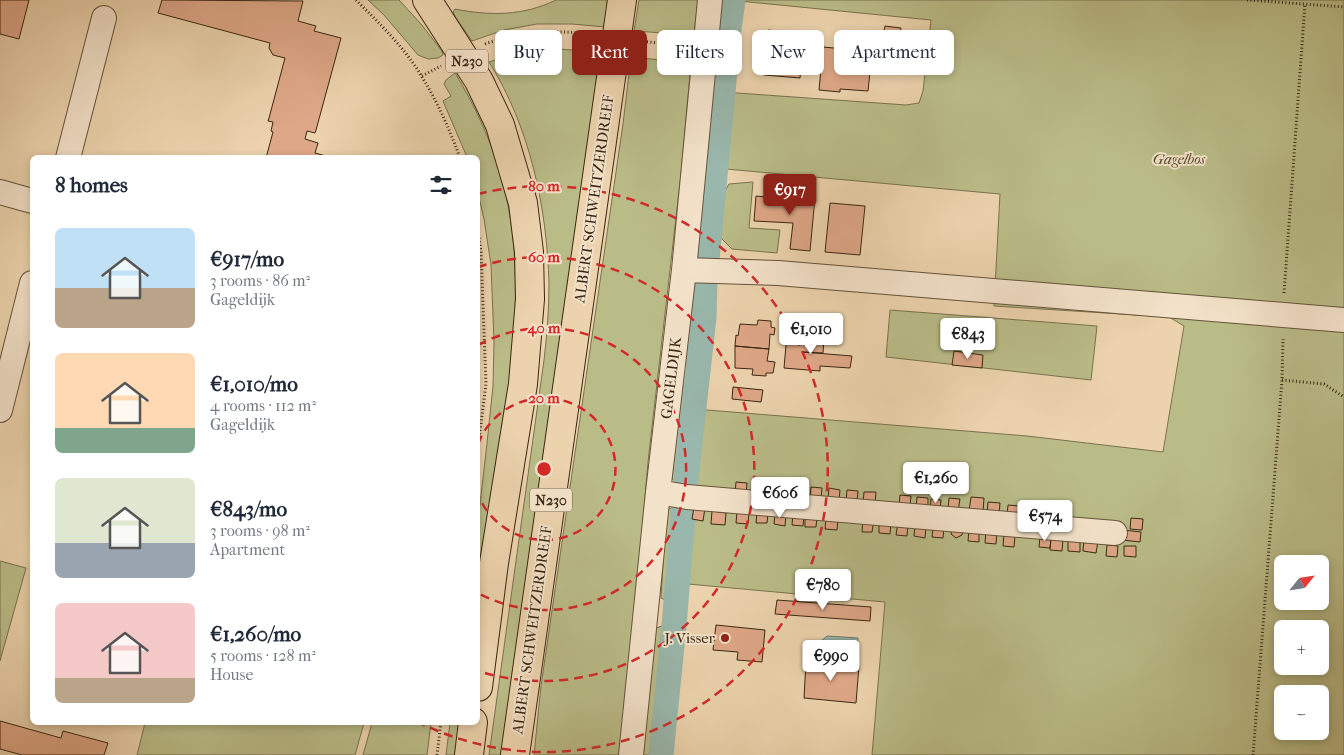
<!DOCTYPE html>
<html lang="en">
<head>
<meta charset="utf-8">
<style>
  body { margin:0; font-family:"IM FELL French Canon",serif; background:#f2f2f3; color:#1f2937; height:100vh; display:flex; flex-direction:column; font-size:19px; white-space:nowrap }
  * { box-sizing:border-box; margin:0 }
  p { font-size:16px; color:#747a83 }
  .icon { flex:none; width:28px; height:28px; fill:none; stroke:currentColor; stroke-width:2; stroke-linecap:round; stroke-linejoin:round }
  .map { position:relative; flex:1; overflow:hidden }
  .drawer { position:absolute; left:30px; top:155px; width:450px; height:570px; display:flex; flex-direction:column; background:#fff; border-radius:8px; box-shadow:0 2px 8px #0003 }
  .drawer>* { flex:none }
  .guide { position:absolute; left:495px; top:30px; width:475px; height:45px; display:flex; gap:10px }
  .needle { width:32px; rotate:60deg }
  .fabs { position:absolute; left:1274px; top:555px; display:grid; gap:10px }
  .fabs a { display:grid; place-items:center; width:55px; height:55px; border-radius:8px; background:#fff; box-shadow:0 2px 8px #0003; font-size:25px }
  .price { position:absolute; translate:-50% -42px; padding:0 11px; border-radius:5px; background:#fff; color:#222; font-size:16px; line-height:32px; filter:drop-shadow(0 1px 2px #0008) }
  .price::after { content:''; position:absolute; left:50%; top:30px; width:15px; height:11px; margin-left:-8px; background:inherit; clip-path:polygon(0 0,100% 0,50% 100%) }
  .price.selected { background:#8f2418; color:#fff }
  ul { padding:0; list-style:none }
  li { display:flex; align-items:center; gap:15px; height:125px; padding:0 25px }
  li span { display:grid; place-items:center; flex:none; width:140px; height:100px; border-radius:8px; color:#555 }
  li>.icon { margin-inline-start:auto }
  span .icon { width:60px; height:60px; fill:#fffc; stroke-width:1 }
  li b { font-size:21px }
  h2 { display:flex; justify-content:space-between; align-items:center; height:60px; padding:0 25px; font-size:21px }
  .tag { padding:0 18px; border-radius:8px; background:#fff; box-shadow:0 2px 8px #0003; font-size:18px; line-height:45px }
  .tag.selected { background:#8f2418; color:#fff }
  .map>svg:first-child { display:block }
</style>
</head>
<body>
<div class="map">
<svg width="1344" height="755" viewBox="0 0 1344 755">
  <rect width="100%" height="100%" fill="#ecd3ad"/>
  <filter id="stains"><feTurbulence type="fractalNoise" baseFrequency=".004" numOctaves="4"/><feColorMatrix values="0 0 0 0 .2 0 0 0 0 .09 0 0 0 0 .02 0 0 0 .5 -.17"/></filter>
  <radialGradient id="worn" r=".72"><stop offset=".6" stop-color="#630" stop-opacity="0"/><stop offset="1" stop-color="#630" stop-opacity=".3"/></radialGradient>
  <path fill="#babc88" stroke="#7a724e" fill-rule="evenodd" d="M 368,0 L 399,0 L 421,24 L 442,51 L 443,55 L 438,58 L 428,59 L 418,55 L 384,15 Z
    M 556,0 L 609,0 L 605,27 L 572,24 L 537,24 L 504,30 L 472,41 L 456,18 L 453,12 L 455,9 C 490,16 523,16 556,0 Z
    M 639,0 L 698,0 L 694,35 L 634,31 Z
    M 729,0 L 1344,0 L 1344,755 L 872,755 L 885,602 L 677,583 L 695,409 L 1027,436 L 1163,452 L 1184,326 L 1169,317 L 994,306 L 1000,194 L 715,168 L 723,92 L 906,105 L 919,103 L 923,91 L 931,20 ZM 1282,564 L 1320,564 L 1320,601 L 1282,601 ZM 1282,629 L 1320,629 L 1320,666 L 1282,666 ZM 1282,694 L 1320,694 L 1320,731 L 1282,731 Z
    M 558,49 L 600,52 L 581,208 L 509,755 L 489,755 L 544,360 C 547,335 549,309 549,284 C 547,208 530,127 489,62 L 521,52 Z
    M 631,57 L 691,63 L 681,174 L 648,462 L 623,755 L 534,755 L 541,686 L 623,124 Z
    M 455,73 C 474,104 490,138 500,173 C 527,261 513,365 500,455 C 493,511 485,567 478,624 L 478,522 L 487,443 L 493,386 L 494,342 L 491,265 L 484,219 L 478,193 L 478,158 L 467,157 L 443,101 L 451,96 L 444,84 L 446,80 Z
    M 710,83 L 720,85 L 704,263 L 696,261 Z
    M 753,182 L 749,228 L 780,230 L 777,253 L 732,249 L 718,235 L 721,198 L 729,184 Z
    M 890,310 L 1097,326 L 1091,380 L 886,357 Z
    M 698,317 L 692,366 L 688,366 L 683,359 L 686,319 Z
    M 692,382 L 681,477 L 675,481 L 672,479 L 681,387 Z
    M 677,505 L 672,603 L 661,598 L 666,511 Z
    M 0,561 L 26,568 L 0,661 Z
    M 668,624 L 658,753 L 657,755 L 643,755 L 656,628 Z
    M 145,723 L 145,722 L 364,723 L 355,755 L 137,755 Z
    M 372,723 L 431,723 L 427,755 L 363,755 Z
    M 450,723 L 464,723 L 459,755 L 446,755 Z"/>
  <path fill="#99b7ac" stroke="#737d6f" d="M 827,636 L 858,638 L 857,652 L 825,649 L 820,645 L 820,642 Z"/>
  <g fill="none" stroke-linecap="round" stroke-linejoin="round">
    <path stroke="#99b7ac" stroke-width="25" d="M 685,488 L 704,317 L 705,281 L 729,29 L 733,0
      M 661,755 L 674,626 L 684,502"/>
  </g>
  <path fill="#dea787" stroke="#392713" d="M 0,0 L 29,0 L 19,39 L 0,34 Z
    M 162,0 L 303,1 L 298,21 L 316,26 L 314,31 L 341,38 L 316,130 L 315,133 L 307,131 L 305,139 L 318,143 L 315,153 L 333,158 L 266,158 L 273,132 L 271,131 L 273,122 L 268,121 L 269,118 L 285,58 L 273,55 L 269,48 L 270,43 L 158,13 Z
    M 885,26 L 901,28 L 898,46 L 881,44 Z
    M 768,30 L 804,34 L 802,56 L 766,53 L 765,49 Z
    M 823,47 L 844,49 L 844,51 L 856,53 L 855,61 L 871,62 L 868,91 L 840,89 L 840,92 L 819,90 Z
    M 766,53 L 802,56 L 800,78 L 764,75 L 764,56 Z
    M 800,189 L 811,190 L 811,198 L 815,198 L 810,251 L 790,249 L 793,223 L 754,221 L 756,196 L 795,200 L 796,196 L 799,197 Z
    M 830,203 L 865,206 L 860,255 L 825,252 Z
    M 758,320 L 771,321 L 771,327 L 775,328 L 774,335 L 770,334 L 769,349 L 735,346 L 736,335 L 738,336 L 740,324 L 757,325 Z
    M 787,334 L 824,338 L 823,353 L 803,352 L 852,356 L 850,368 L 820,366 L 820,371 L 784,368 Z
    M 735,346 L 769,349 L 767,361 L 775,362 L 773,373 L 766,373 L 766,376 L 752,375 L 753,369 L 735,368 Z
    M 954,351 L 983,355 L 982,368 L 952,365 Z
    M 733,387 L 763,390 L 761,402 L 732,399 Z
    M793 487a7 7 0 1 1 14 0a7 7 0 1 1-14 0Z
    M 757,481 L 771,483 L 769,494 L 756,493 Z
    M 736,482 L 747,483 L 746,495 L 735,494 Z
    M 773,483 L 787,484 L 785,496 L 771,495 Z
    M 811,487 L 822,488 L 821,499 L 810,498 Z
    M 829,488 L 840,490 L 839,501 L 828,499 Z
    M 847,490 L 858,491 L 857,502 L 846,501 Z
    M 864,492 L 876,492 L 875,504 L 863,503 Z
    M 900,495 L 911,496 L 910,507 L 899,507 Z
    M 917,497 L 928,498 L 928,509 L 916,508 Z
    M 971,497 L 984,498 L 983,512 L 969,511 Z
    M 949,498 L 960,499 L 958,511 L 948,510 Z
    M 931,499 L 941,500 L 940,510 L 930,509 Z
    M 988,502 L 1000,503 L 999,515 L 987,514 Z
    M 1022,504 L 1034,505 L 1033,517 L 1021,516 Z
    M 1008,505 L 1019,506 L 1018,516 L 1007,515 Z
    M 694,507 L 705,508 L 703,521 L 692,519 Z
    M 1042,508 L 1052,509 L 1052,519 L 1041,518 Z
    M 712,511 L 726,513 L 725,525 L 711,524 Z
    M 1059,511 L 1070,512 L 1069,519 L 1058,518 Z
    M 737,512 L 749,513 L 748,524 L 736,523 Z
    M 757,512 L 768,513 L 767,523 L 756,523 Z
    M 775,513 L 786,514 L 785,526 L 774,524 Z
    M 793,514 L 804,515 L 803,526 L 792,525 Z
    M 805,515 L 817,516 L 816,527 L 805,527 Z
    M 826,518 L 838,519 L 837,530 L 825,529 Z
    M 1131,518 L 1143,519 L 1142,530 L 1130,529 Z
    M 863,519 L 874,520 L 872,532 L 862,532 Z
    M 898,522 L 908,524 L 907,536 L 896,535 Z
    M 879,523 L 891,523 L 890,534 L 879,533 Z
    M 915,526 L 926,527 L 925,538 L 914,536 Z
    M 933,526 L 944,527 L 943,538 L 932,537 Z
    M 952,527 L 963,529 L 962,535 L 956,538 L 951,534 Z
    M 969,530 L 979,530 L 979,542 L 968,541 Z
    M 986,530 L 997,531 L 996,544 L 985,543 Z
    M 1123,530 L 1141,532 L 1140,542 L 1122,540 Z
    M 1004,534 L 1015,535 L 1014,547 L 1003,546 Z
    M 1040,537 L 1051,537 L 1050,548 L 1039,547 Z
    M 1051,538 L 1063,539 L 1062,551 L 1050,550 Z
    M 1084,539 L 1098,541 L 1096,553 L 1083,551 Z
    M 1068,540 L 1080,540 L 1080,552 L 1068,551 Z
    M 1107,545 L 1118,546 L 1117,557 L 1106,556 Z
    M 1124,546 L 1136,546 L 1136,557 L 1124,556 Z
    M 777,600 L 871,607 L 870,621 L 775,614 Z
    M 716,625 L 765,630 L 762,662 L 737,660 L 738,652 L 713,650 Z
    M 806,662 L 859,666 L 856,703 L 804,698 Z
    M 0,721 L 61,738 L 63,731 L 108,743 L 104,755 L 22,755 L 0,749 Z"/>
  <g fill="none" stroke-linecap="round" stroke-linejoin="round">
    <defs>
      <path id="minor" d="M 68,158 L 104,18
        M 0,192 L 32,201
        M 684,270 L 778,273 L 1344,320
        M 0,410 L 32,283
        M 658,492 L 687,497 L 1115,533
        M 631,755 L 658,492 L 684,270 L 710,0"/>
      <path id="highway" d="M 427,0 L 479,81 L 500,125 L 523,203 L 529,252 L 530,299 L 523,384 L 494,563 L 478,687
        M 469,755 L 473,722
        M 515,755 L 622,0"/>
    </defs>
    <use href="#minor" stroke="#66523a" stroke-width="26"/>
    <use href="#highway" stroke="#392713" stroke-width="30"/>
    <path stroke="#392713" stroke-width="3" stroke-dasharray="1 2.5" stroke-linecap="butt" d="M 356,0 C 380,24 405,48 422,77 C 437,101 450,130 460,158
      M 1247,0 L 1344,7
      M 640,41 L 684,46
      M 485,44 C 522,31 552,30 592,34
      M 422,76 L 441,66
      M 478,231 L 481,252 L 486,384 L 478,447
      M 1284,293 L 1305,4
      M 1282,380 L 1324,384 L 1344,397
      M 437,755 L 441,722
      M 1253,755 L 1282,380 L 1283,339"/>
    <use href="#minor" stroke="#f3e2ca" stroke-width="24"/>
    <use href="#highway" stroke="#ecd3ad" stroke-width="28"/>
  </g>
  <g fill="none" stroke="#d62828" stroke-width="2.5" stroke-dasharray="9 6">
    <path d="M478 444A71 71 0 1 1 478 494"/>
    <path d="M478 345A141 141 0 1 1 478 593"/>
    <path d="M478 267A212 212 0 1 1 478 671"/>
    <path d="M478 194A283 283 0 1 1 420 723"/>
  </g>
  <circle fill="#8f2418" stroke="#f3e2ca" stroke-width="2" cx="725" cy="638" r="5"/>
  <g text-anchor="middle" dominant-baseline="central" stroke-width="4" stroke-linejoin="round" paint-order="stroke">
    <g fill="#f3e2ca" stroke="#715f4a" stroke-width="1">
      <rect x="446" y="49.5" width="42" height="23" rx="4"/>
      <rect x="530" y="488.5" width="42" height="23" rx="4"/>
    </g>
    <g font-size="14" font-weight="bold" fill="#392713">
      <text x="467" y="61">N230</text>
      <text x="551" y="500">N230</text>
    </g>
    <g font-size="15" font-style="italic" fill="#594c30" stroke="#f3e2ca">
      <text x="1179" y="159">Gagelbos</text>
    </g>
    <g font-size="15" fill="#392713" stroke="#f3e2ca">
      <text transform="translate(594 199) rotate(-82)">ALBERT SCHWEITZERDREEF</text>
      <text transform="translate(671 378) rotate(-83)">GAGELDIJK</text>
      <text transform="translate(532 630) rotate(-82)">ALBERT SCHWEITZERDREEF</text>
    </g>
    <g font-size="15" fill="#392713" stroke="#f3e2ca" text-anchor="end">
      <text x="715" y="638">J. Visser</text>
    </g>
  </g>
  <circle cx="544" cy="469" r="8" fill="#d62828" stroke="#f3e2ca" stroke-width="2.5"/>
  <g font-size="15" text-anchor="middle" font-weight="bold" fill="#d62828" stroke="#f3e2ca" stroke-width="4" stroke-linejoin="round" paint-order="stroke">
    <text x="544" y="191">80 m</text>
    <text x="544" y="262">60 m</text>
    <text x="544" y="333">40 m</text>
    <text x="544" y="403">20 m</text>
  </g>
  <rect width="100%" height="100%" filter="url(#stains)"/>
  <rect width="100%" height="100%" fill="url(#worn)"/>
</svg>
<div class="fabs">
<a><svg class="needle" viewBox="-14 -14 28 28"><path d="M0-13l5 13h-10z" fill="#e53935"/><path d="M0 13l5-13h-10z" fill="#747a83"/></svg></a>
<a>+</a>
<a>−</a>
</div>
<b class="price selected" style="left:790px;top:216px">€917</b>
<b class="price" style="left:811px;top:355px">€1,010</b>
<b class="price" style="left:968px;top:360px">€843</b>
<b class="price" style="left:936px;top:504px">€1,260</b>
<b class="price" style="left:780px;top:519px">€606</b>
<b class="price" style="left:1045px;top:542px">€574</b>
<b class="price" style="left:823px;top:611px">€780</b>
<b class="price" style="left:831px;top:682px">€990</b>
<div class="guide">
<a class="tag">Buy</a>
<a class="tag selected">Rent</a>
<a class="tag">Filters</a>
<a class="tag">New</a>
<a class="tag">Apartment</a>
</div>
<section class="drawer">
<h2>8 homes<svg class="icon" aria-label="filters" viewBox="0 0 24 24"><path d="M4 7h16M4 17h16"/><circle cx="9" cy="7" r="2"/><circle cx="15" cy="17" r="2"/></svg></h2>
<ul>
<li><span style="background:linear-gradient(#bfe0f5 60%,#b9a48a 0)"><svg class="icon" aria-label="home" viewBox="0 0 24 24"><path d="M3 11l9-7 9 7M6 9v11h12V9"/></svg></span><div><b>€917/mo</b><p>3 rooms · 86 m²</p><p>Gageldijk</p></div></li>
<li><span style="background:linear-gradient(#ffd9b3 75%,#7fa58c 0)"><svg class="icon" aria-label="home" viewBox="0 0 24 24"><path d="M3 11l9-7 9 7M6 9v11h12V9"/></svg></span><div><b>€1,010/mo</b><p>4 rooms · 112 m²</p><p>Gageldijk</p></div></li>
<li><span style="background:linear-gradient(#dfe7d0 65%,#9aa5b1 0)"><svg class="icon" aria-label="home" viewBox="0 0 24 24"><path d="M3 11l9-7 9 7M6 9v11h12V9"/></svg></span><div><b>€843/mo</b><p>3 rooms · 98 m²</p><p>Apartment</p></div></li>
<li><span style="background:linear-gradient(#f6c9c9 75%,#b9a48a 0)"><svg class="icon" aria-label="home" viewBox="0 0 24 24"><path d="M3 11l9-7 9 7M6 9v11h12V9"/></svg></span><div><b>€1,260/mo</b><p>5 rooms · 128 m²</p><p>House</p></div></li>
</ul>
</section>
</div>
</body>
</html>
